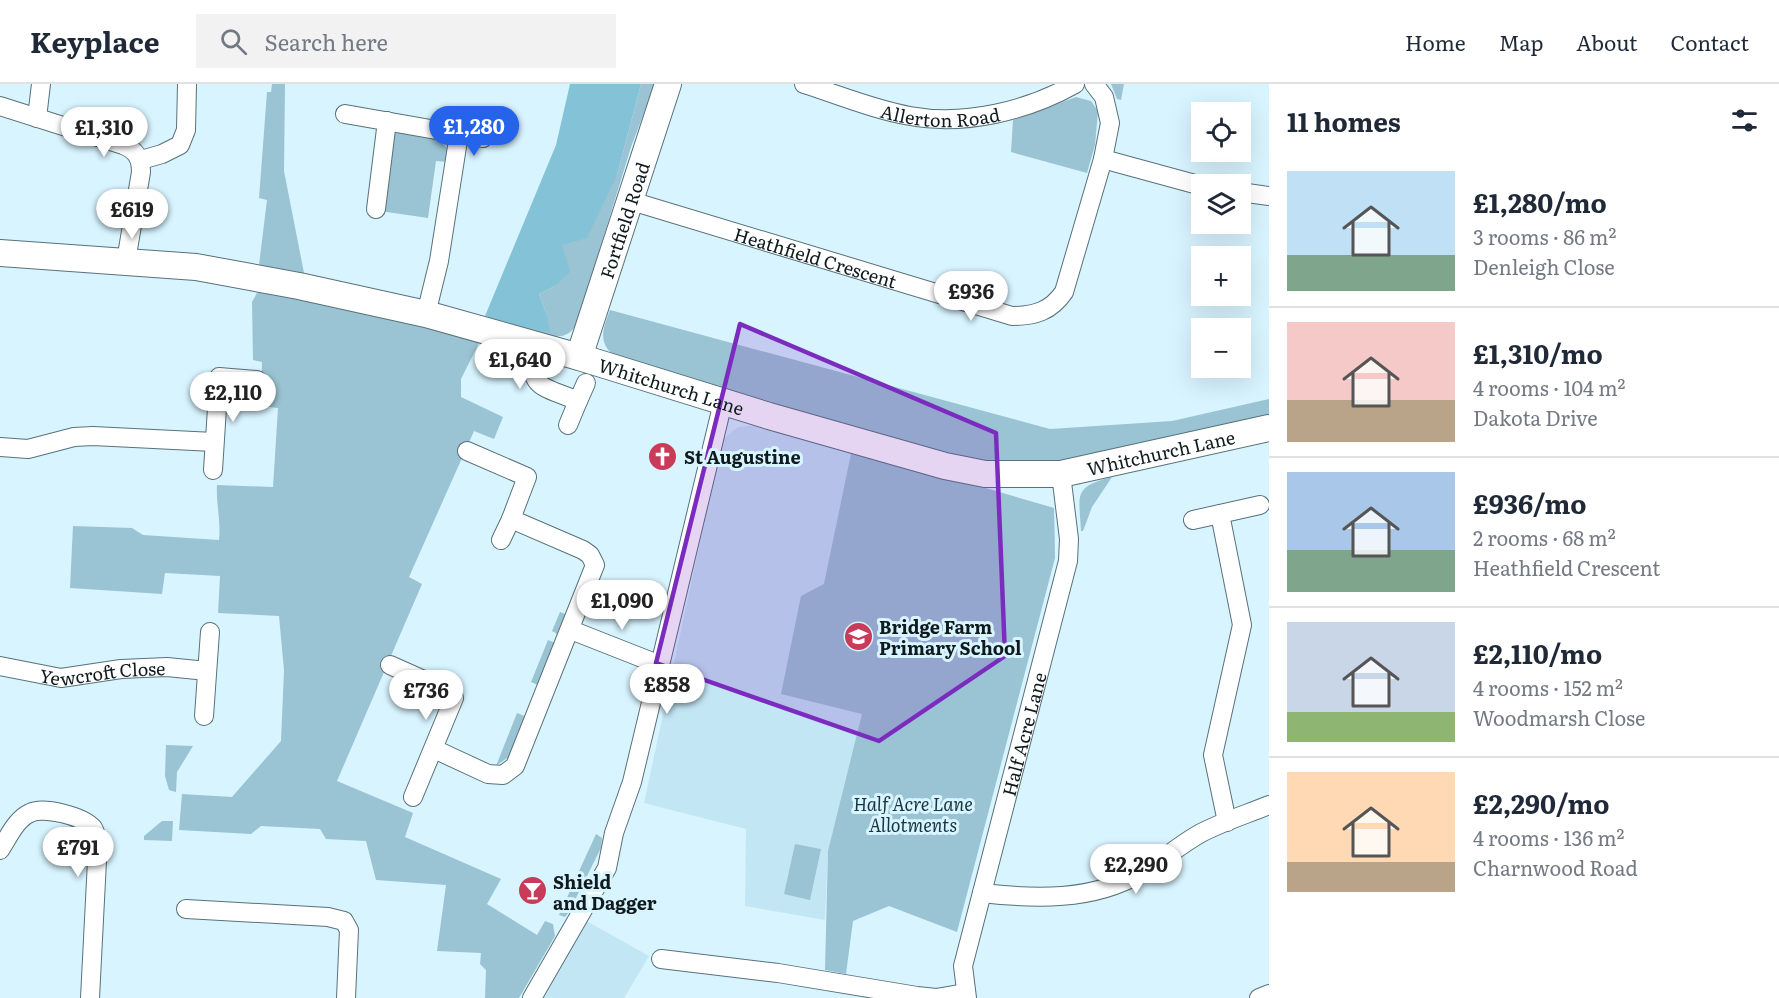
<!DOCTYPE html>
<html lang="en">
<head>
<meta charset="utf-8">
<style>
  body { margin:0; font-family:Literata,serif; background:#f2f2f3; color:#1f2937; height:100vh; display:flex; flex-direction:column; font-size:22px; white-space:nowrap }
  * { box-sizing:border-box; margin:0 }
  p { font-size:20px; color:#747a83 }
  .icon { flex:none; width:33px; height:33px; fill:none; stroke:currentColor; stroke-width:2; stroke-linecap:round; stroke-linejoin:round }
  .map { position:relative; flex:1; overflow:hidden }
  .panel { display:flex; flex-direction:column; background:#fff; width:510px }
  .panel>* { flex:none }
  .controls { position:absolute; left:1191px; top:18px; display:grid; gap:12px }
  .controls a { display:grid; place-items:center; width:60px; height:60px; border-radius:0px; background:#fff; box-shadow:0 6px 24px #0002; font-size:30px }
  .price { position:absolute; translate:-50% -51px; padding:0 14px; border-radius:21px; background:#fff; color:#222; font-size:20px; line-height:39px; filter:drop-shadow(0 2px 3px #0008) }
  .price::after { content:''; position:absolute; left:50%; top:36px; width:18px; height:14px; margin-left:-9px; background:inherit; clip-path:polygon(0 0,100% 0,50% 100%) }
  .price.selected { background:#2563eb; color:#fff }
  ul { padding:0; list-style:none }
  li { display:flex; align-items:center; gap:18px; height:150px; padding:0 18px }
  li+li { border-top:2px solid #e0e1e3 }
  li span { display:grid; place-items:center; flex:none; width:168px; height:120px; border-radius:0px; color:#555 }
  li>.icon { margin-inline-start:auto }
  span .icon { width:72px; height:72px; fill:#fffc; stroke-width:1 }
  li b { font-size:26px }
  h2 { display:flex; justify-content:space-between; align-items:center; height:72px; padding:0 18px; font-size:26px }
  header { display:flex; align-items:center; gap:36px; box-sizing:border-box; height:84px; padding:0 30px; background:#fff; border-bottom:2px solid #e0e1e3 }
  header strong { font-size:28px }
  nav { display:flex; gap:33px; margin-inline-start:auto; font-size:21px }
  .search { width:420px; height:54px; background:#f2f2f3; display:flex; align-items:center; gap:15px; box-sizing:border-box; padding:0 21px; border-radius:0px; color:#747a83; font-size:22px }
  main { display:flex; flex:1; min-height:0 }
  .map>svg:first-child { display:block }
</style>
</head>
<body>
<header>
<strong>Keyplace</strong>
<div class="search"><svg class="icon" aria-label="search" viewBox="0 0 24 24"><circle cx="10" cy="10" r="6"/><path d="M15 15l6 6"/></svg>Search here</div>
<nav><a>Home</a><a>Map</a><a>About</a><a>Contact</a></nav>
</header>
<main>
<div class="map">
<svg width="1269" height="914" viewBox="0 0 1269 914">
  <rect width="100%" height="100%" fill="#d8f4ff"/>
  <path fill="#c3e6f4" d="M 755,341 L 852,365 L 1054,424 L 1055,474 L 828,767 L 825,836 L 745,822 L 746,745 L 644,719 L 722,356 L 738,343 Z
    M 583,835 L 649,872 L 624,914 L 540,914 Z"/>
  <path fill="#9ac4d3" d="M 272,0 L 285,0 L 284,87 L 304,189 L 259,181 L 267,116 L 259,114 L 267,8 L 271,8 Z
    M 641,0 L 655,0 L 631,63 L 577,240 C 565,259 550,252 531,247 L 547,231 L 539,210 L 555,202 L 562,161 L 617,91 Z
    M 1111,0 L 1124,0 L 1121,16 L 1117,15 Z
    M 1076,13 L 1091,17 L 1098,27 L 1095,61 L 1087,89 L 1011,68 L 1013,36 Z
    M 399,47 L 435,52 L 448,65 L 448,78 L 436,77 L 428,134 L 380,127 L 393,51 Z
    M 258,207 L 361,226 L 480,257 L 461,295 L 461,313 L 503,333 L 494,355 L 474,347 L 409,493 L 422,500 L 337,697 L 413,729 L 405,753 L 501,795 L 487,820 L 537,851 L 545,837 L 553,840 L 555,852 L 519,914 L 485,914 L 486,886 L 480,880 L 481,869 L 437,867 L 446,801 L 376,796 L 366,757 L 326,755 L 320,745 L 261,742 L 251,750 L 179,746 L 182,710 L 232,713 L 281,657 L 284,586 L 279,532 L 218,529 L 220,492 L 165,489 L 162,510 L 70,504 L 73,442 L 132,444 L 143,451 L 219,456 C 221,437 216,420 217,401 L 273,403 L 278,324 L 261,322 L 262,278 L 253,276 L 252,218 Z
    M 610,226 L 1050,345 L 1172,337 L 1269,315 L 1269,334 L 1103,371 L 1055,377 L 972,376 L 942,371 L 615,273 C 598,258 602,247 610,226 Z
    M 852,365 L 1054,424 L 1055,474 L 957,848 L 889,822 L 853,837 L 846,890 L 825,886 L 828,767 L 862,630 L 781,610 L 801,512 L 824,500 Z
    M 1112,393 L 1092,423 L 1083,447 L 1081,447 C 1079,410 1073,403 1112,393 Z
    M 560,528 L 570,532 L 561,552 L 552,547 Z
    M 548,556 L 558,560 L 540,602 L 531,598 Z
    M 517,629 L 527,633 L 510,672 L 496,682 Z
    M 166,661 L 193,662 L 177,688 L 176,708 L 169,706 L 165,692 Z
    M 162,737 L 173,737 L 172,757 L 144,756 L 144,752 Z
    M 596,750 L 602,754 L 601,764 L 569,828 L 565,833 L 559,831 Z
    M 795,760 L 821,765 L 810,816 L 784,810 Z"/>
  <path fill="#84c2d8" d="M 570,0 L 641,0 L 617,91 L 587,154 L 562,161 L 570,188 L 555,202 L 539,210 L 547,231 L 550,248 L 531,247 L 485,232 L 556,61 Z"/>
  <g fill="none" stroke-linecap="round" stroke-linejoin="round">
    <defs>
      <g id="street">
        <path id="s1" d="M 804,0 C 839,11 875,26 910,32 C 965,42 1027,27 1075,0"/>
        <path d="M 0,22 L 123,61 C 136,66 141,74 141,88 L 126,177"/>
        <path d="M 345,30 L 459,50 L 439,177 L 426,230"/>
        <path d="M 37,34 L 41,0"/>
        <path d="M 459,50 L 483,54"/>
        <path d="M 1103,75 L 1202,102"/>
        <path d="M 141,76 L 162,70 L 180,61 L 186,46 L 187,0"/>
        <path d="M 1240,108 L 1269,112"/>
        <path id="s2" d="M 628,116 L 1012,232 C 1035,232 1051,227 1064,208 L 1103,75 L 1110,39 L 1104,13 L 1094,0"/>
        <path d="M 376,125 L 387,37"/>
        <path d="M 535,261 C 527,306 541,301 578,317 L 568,341"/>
        <path d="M 578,317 L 586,299"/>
        <path d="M 0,363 L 28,365 L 74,353 L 93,352 L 214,358"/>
        <path d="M 213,386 L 219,293 L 257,296"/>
        <path d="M 1220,430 L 1242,541 L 1213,671 L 1227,738"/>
        <path d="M 1193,436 L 1260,421"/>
        <path d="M 501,456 L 511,435"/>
        <path d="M 571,546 L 660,581"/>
        <path d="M 390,581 L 446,606 L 454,614 L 413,713"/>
        <path id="s3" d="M 0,582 L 61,594 L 121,585 L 167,583 L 207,587"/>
        <path d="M 204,632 L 210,548"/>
        <path d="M 434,665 L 488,690 L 503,691 L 515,682 L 595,481 L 590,471 L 583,466 L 511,435 L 527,393 L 467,367"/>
        <path d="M 0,766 C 8,754 16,735 30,729 C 43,722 83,732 93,744 C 95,747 96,753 98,757 L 90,914"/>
        <path d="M 982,809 C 1034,815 1092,817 1139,790 C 1161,778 1179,761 1201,749 C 1222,738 1247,730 1269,721"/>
        <path d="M 186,825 L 328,833 L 344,837 L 349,846 L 346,914"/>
        <path d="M 661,875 L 778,889 L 917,912 L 936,914 L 965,909"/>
        <path d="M 532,914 L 607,784 L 614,749 L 632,698 L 723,318"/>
        <path id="s4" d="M 967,914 L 963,882 L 1068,477 L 1069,455 L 1061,390"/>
        <path d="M 1259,914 L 1269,910"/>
      </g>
      <g id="secondary">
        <path id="s5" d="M 0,169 L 196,183 L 299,202 L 426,230 L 579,273 L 769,332 L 945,382 L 985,390 L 1061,390 L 1269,344"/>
        <path id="s6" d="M 579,273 L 668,0"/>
      </g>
    </defs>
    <use href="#street" stroke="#58717a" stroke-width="20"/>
    <use href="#secondary" stroke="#58717a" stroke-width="28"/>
    <use href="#street" stroke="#fff" stroke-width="18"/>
    <use href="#secondary" stroke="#fff" stroke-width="26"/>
  </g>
  <path fill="#7b2cbf" fill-opacity="0.2" stroke="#7b2cbf" stroke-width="4.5" stroke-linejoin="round" d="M 740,240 L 996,349 L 1005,572 L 879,657 L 656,579 Z"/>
  <defs>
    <symbol id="church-disc" viewBox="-11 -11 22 22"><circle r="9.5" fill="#ca3a59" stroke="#d8f4ff"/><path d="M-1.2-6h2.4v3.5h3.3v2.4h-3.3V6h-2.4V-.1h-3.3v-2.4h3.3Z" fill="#fff"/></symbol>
    <symbol id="school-disc" viewBox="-11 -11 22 22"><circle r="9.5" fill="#ca3a59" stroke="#d8f4ff"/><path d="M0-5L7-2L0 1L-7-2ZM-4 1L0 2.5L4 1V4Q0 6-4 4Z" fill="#fff"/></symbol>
    <symbol id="bar-disc" viewBox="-11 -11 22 22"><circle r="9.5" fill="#ca3a59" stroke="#d8f4ff"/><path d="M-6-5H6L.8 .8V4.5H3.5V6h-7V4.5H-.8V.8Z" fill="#fff"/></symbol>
  </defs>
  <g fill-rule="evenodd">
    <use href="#church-disc" x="646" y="356" width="33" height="33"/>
    <use href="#school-disc" x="842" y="536" width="33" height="33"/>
    <use href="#bar-disc" x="516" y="790" width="33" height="33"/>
  </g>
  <g text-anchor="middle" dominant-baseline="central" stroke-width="6" stroke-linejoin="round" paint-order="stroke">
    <g font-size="18" fill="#0f1a1d" stroke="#d8f4ff">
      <text stroke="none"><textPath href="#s1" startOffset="141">Allerton Road</textPath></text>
      <text stroke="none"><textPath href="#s6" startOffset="144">Fortfield Road</textPath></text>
      <text stroke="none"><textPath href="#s2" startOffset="196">Heathfield Crescent</textPath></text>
      <text stroke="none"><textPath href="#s5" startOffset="687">Whitchurch Lane</textPath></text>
      <text stroke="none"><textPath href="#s5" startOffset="1191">Whitchurch Lane</textPath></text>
      <text stroke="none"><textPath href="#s3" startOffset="104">Yewcroft Close</textPath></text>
      <text stroke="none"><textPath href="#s4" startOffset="272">Half Acre Lane</textPath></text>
    </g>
    <g font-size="18" font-weight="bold" fill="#0f1a1d" stroke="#d8f4ff" text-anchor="start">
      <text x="684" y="372">St Augustine</text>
      <text x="879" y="542">Bridge Farm<tspan x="879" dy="21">Primary School</tspan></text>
      <text x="553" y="797">Shield<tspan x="553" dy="21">and Dagger</tspan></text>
    </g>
    <g font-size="18" font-style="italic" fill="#173640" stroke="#d8f4ff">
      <text x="913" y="719">Half Acre Lane<tspan x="913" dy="21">Allotments</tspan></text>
    </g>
  </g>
</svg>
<div class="controls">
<a><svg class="icon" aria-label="locate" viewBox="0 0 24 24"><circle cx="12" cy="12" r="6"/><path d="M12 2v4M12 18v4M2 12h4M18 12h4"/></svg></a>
<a><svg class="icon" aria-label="layers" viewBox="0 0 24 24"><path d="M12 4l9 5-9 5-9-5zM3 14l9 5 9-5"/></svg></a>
<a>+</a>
<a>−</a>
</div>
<b class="price selected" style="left:474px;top:73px">£1,280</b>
<b class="price" style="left:104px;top:74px">£1,310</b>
<b class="price" style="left:132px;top:156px">£619</b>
<b class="price" style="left:971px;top:238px">£936</b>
<b class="price" style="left:520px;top:306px">£1,640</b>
<b class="price" style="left:233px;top:339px">£2,110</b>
<b class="price" style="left:622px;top:547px">£1,090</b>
<b class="price" style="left:667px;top:631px">£858</b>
<b class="price" style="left:426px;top:637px">£736</b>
<b class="price" style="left:78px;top:794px">£791</b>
<b class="price" style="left:1136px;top:811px">£2,290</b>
</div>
<section class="panel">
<h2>11 homes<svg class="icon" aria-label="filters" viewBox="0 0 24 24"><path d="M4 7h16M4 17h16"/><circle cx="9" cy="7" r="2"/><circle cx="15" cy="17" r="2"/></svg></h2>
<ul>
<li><span style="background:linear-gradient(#bfe0f5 70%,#7fa58c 0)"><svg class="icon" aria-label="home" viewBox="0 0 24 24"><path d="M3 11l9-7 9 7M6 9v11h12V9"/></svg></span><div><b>£1,280/mo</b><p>3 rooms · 86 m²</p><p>Denleigh Close</p></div></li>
<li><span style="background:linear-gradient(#f6c9c9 65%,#b9a48a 0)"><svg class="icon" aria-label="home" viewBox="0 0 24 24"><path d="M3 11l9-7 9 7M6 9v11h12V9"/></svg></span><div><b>£1,310/mo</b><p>4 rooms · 104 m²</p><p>Dakota Drive</p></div></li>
<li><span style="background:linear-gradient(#a9c7e8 65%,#7fa58c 0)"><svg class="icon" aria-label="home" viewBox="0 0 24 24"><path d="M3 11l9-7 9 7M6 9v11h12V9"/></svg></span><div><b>£936/mo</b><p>2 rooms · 68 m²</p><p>Heathfield Crescent</p></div></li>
<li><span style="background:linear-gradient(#c9d6e8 75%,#8fb573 0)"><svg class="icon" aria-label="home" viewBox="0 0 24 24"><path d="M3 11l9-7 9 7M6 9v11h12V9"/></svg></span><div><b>£2,110/mo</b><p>4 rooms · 152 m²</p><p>Woodmarsh Close</p></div></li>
<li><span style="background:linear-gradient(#ffd9b3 75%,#b9a48a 0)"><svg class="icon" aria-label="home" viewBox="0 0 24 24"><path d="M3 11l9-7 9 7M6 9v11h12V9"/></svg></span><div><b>£2,290/mo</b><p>4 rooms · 136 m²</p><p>Charnwood Road</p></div></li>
</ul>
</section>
</main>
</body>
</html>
